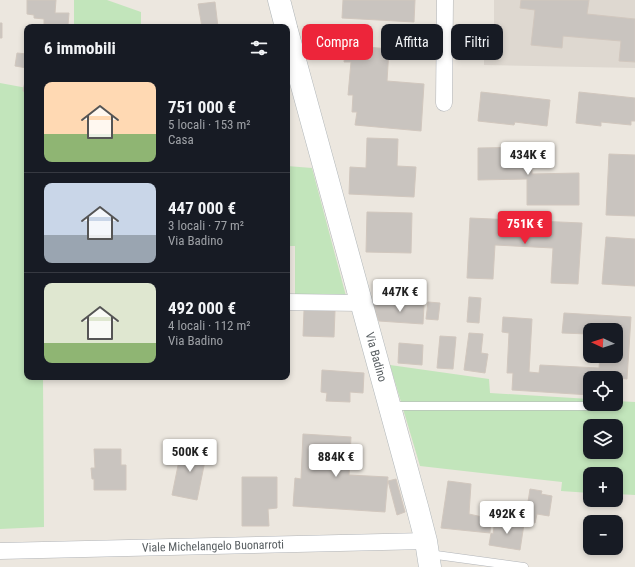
<!DOCTYPE html>
<html lang="it">
<head>
<meta charset="utf-8">
<style>
  body { margin:0; font-family:"Roboto Condensed",sans-serif; background:#20242c; color:#f1f3f6; height:100vh; display:flex; flex-direction:column; font-size:15px; white-space:nowrap }
  * { box-sizing:border-box; margin:0 }
  p { font-size:13px; color:#9ea1a6 }
  .icon { flex:none; width:22px; height:22px; fill:none; stroke:currentColor; stroke-width:2; stroke-linecap:round; stroke-linejoin:round }
  .map { position:relative; flex:1; overflow:hidden }
  .side { position:absolute; left:24px; top:24px; width:266px; height:356px; display:flex; flex-direction:column; background:#171b24; border-radius:8px; box-shadow:0 2px 6px #0003 }
  .side>* { flex:none }
  .hud { position:absolute; left:302px; top:24px; width:273px; height:36px; display:flex; gap:8px }
  .needle { width:26px; rotate:273deg }
  .fabs { position:absolute; left:583px; top:323px; display:grid; gap:8px }
  .fabs a { display:grid; place-items:center; width:40px; height:40px; border-radius:8px; background:#171b24; box-shadow:0 2px 6px #0003; font-size:20px }
  .price { position:absolute; translate:-50% -34px; padding:0 9px; border-radius:4px; background:#fff; color:#222; font-size:13px; line-height:26px; filter:drop-shadow(0 1px 2px #0008) }
  .price::after { content:''; position:absolute; left:50%; top:24px; width:12px; height:9px; margin-left:-6px; background:inherit; clip-path:polygon(0 0,100% 0,50% 100%) }
  .price.selected { background:#ed253a; color:#fff }
  ul { padding:0; list-style:none }
  li { display:flex; align-items:center; gap:12px; height:100px; padding:0 20px }
  li+li { border-top:1px solid #363941 }
  li span { display:grid; place-items:center; flex:none; width:112px; height:80px; border-radius:8px; color:#555 }
  li>.icon { margin-inline-start:auto }
  span .icon { width:48px; height:48px; fill:#fffc; stroke-width:1 }
  li b { font-size:17px }
  h2 { display:flex; justify-content:space-between; align-items:center; height:48px; padding:0 20px; font-size:17px }
  .pill { padding:0 14px; border-radius:8px; background:#171b24; box-shadow:0 2px 6px #0003; font-size:14px; line-height:36px }
  .pill.selected { background:#ed253a; color:#fff }
  .map>svg:first-child { display:block }
</style>
</head>
<body>
<div class="map">
<svg width="635" height="567" viewBox="0 0 635 567">
  <rect width="100%" height="100%" fill="#ece7df"/>
  <path fill="#ded8d0" d="M 494,0 L 635,0 L 635,68 L 484,65 L 484,55 L 494,34 Z"/>
  <path fill="#c2e5bb" fill-rule="evenodd" d="M 74,0 L 107,0 L 141,12 L 141,27 L 74,27 Z
    M 0,83 L 27,88 L 27,377 L 43,377 L 44,527 L 0,529 Z
    M 287,166 L 312,168 L 346,296 L 295,297 L 295,246 L 287,246 Z
    M 390,365 L 489,379 L 490,393 L 590,399 L 590,404 L 616,404 L 616,401 L 635,402 L 635,495 L 616,494 L 616,474 L 590,474 L 590,493 L 561,491 L 562,482 L 420,466 ZM 590,426 L 616,426 L 616,452 L 590,452 Z"/>
  <path fill="#c9c4bf" stroke="#d1c7be" d="M 27,0 L 56,0 L 55,13 L 69,13 L 68,25 L 44,24 L 44,19 L 34,18 L 34,15 L 27,14 Z
    M 343,0 L 415,0 L 414,22 L 342,18 Z
    M 521,0 L 589,0 L 587,14 L 635,19 L 635,62 L 619,61 L 621,41 L 563,36 L 562,48 L 531,45 L 535,10 L 520,8 Z
    M 215,2 L 218,27 L 202,27 L 198,4 Z
    M 0,23 L 2,23 L 2,38 L 0,38 Z
    M 346,45 L 389,49 L 387,81 L 424,84 L 421,131 L 355,125 L 357,112 L 352,112 L 353,95 L 348,95 L 351,62 L 344,62 Z
    M 17,53 L 27,54 L 27,68 L 15,66 Z
    M 26,77 L 27,77 L 27,92 L 23,91 Z
    M 481,92 L 550,100 L 547,126 L 515,122 L 514,125 L 478,121 Z
    M 579,92 L 635,98 L 635,121 L 631,121 L 631,125 L 601,122 L 601,126 L 576,123 Z
    M 367,138 L 398,139 L 397,166 L 416,167 L 414,197 L 349,194 L 350,167 L 366,168 Z
    M 531,147 L 532,174 L 579,173 L 579,205 L 527,205 L 527,179 L 478,180 L 478,148 Z
    M 609,154 L 635,155 L 635,216 L 606,215 Z
    M 367,212 L 412,213 L 411,253 L 366,252 Z
    M 470,218 L 582,223 L 578,284 L 551,283 L 553,248 L 495,245 L 493,279 L 467,278 Z
    M 606,237 L 635,239 L 635,286 L 602,284 Z
    M 469,297 L 481,298 L 479,323 L 467,322 Z
    M 372,302 L 424,305 L 423,324 L 379,321 Z
    M 428,302 L 440,303 L 438,320 L 426,319 Z
    M 304,310 L 335,311 L 334,337 L 303,336 Z
    M 564,313 L 631,317 L 627,379 L 618,378 L 617,397 L 616,396 L 616,378 L 590,378 L 590,395 L 512,390 L 513,373 L 507,373 L 509,333 L 502,332 L 503,317 L 532,319 L 529,372 L 539,373 L 540,365 L 599,368 L 600,356 L 616,356 L 616,330 L 601,330 L 602,325 L 588,324 L 588,334 L 562,333 Z
    M 469,333 L 483,334 L 481,353 L 488,354 L 485,373 L 464,370 Z
    M 440,336 L 456,337 L 453,369 L 437,368 Z
    M 399,343 L 423,345 L 422,365 L 398,363 Z
    M 322,370 L 364,373 L 363,393 L 350,392 L 350,402 L 326,401 L 327,393 L 321,392 Z
    M 303,434 L 351,437 L 349,475 L 388,477 L 385,512 L 293,506 L 295,478 L 301,479 Z
    M 182,446 L 207,451 L 197,500 L 172,495 Z
    M 94,449 L 121,449 L 121,465 L 126,465 L 126,490 L 94,490 L 94,479 L 92,479 L 91,468 L 95,468 Z
    M 242,477 L 277,477 L 277,508 L 268,509 L 269,526 L 242,526 Z
    M 396,479 L 405,512 L 397,515 L 388,481 Z
    M 448,481 L 471,484 L 469,514 L 491,519 L 490,533 L 441,528 Z
    M 530,489 L 542,491 L 541,494 L 552,496 L 549,516 L 537,514 L 535,523 L 525,521 Z
    M 495,519 L 524,524 L 520,550 L 489,545 L 491,533 L 493,534 Z"/>
  <g fill="none" stroke-linecap="round" stroke-linejoin="round">
    <defs>
      <path id="lane" d="M 390,406 L 610,406
        M 429,554 L 524,567"/>
      <g id="street">
        <path d="M 444,103 L 445,0"/>
        <path d="M 287,302 L 361,303"/>
        <path id="s1" d="M 0,551 L 426,541"/>
      </g>
      <g id="secondary">
        <path d="M 279,0 L 286,27"/>
        <path id="s2" d="M 287,31 L 418,510 L 426,541 L 430,567"/>
      </g>
    </defs>
    <use href="#lane" stroke="#b1b4b8" stroke-width="9"/>
    <use href="#street" stroke="#b1b4b8" stroke-width="17"/>
    <use href="#secondary" stroke="#afb5b8" stroke-width="23"/>
    <use href="#lane" stroke="#fff" stroke-width="8"/>
    <use href="#street" stroke="#fff" stroke-width="16"/>
    <use href="#secondary" stroke="#fff" stroke-width="22"/>
  </g>
  <g text-anchor="middle" dominant-baseline="central" stroke-width="3" stroke-linejoin="round" paint-order="stroke">
    <g font-size="12" fill="#585e61" stroke="#fff">
      <text stroke="none"><textPath href="#s2" startOffset="338">Via Badino</textPath></text>
      <text stroke="none"><textPath href="#s1" startOffset="213">Viale Michelangelo Buonarroti</textPath></text>
    </g>
  </g>
</svg>
<div class="fabs">
<a><svg class="needle" viewBox="-14 -14 28 28"><path d="M0-13l5 13h-10z" fill="#e53935"/><path d="M0 13l5-13h-10z" fill="#9ea1a6"/></svg></a>
<a><svg class="icon" aria-label="locate" viewBox="0 0 24 24"><circle cx="12" cy="12" r="6"/><path d="M12 2v4M12 18v4M2 12h4M18 12h4"/></svg></a>
<a><svg class="icon" aria-label="layers" viewBox="0 0 24 24"><path d="M12 4l9 5-9 5-9-5zM3 14l9 5 9-5"/></svg></a>
<a>+</a>
<a>−</a>
</div>
<b class="price" style="left:528px;top:176px">434K €</b>
<b class="price selected" style="left:525px;top:245px">751K €</b>
<b class="price" style="left:400px;top:313px">447K €</b>
<b class="price" style="left:190px;top:473px">500K €</b>
<b class="price" style="left:336px;top:478px">884K €</b>
<b class="price" style="left:507px;top:535px">492K €</b>
<div class="hud">
<a class="pill selected">Compra</a>
<a class="pill">Affitta</a>
<a class="pill">Filtri</a>
</div>
<section class="side">
<h2>6 immobili<svg class="icon" aria-label="filters" viewBox="0 0 24 24"><path d="M4 7h16M4 17h16"/><circle cx="9" cy="7" r="2"/><circle cx="15" cy="17" r="2"/></svg></h2>
<ul>
<li><span style="background:linear-gradient(#ffd9b3 65%,#8fb573 0)"><svg class="icon" aria-label="home" viewBox="0 0 24 24"><path d="M3 11l9-7 9 7M6 9v11h12V9"/></svg></span><div><b>751 000 €</b><p>5 locali · 153 m²</p><p>Casa</p></div></li>
<li><span style="background:linear-gradient(#c9d6e8 65%,#9aa5b1 0)"><svg class="icon" aria-label="home" viewBox="0 0 24 24"><path d="M3 11l9-7 9 7M6 9v11h12V9"/></svg></span><div><b>447 000 €</b><p>3 locali · 77 m²</p><p>Via Badino</p></div></li>
<li><span style="background:linear-gradient(#dfe7d0 75%,#8fb573 0)"><svg class="icon" aria-label="home" viewBox="0 0 24 24"><path d="M3 11l9-7 9 7M6 9v11h12V9"/></svg></span><div><b>492 000 €</b><p>4 locali · 112 m²</p><p>Via Badino</p></div></li>
</ul>
</section>
</div>
</body>
</html>
